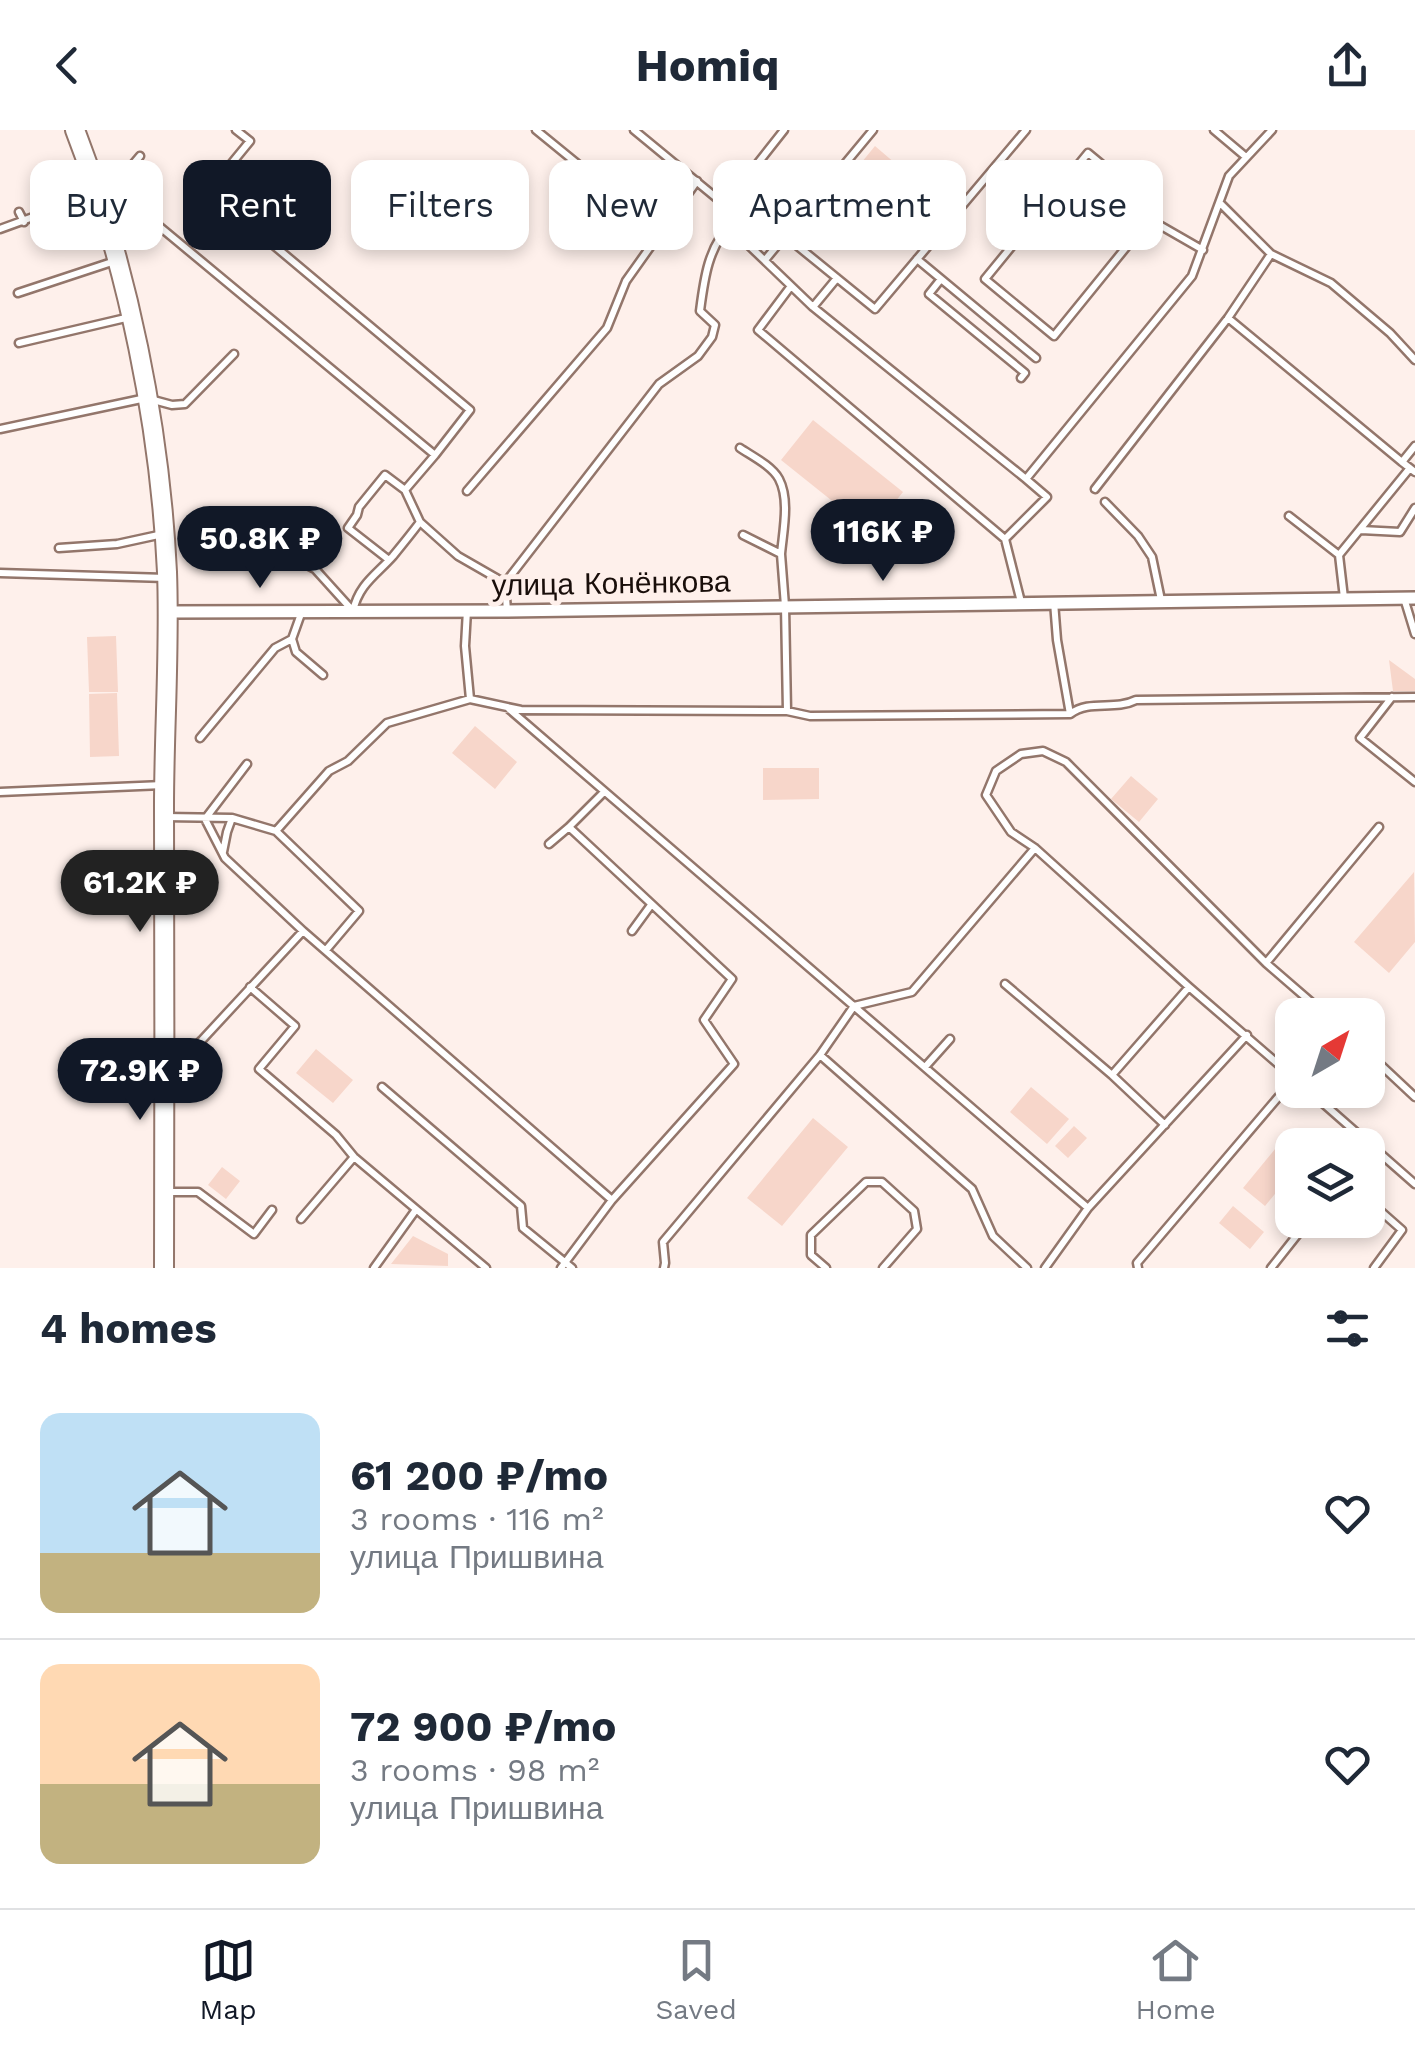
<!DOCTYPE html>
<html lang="en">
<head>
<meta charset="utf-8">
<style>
  body { margin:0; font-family:"Work Sans",sans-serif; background:#f2f2f3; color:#1f2937; height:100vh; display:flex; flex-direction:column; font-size:38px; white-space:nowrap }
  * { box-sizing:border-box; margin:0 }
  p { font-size:32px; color:#747a83 }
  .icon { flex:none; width:55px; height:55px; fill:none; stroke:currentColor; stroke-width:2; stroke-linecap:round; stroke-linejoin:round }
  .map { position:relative; height:1138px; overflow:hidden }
  .sheet { display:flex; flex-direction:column; background:#fff; flex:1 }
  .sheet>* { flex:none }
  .top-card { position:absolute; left:30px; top:30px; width:1355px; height:90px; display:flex; gap:20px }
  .needle { width:65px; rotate:39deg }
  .buttons { position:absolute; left:1275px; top:868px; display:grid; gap:20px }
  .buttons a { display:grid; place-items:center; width:110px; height:110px; border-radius:20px; background:#fff; box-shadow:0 5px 15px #0003; font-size:50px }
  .price { position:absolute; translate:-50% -85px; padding:0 22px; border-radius:35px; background:#111827; color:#fff; font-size:32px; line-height:65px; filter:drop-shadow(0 2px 5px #0008) }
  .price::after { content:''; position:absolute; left:50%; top:60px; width:30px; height:22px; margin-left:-15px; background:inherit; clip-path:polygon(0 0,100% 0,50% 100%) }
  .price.selected { background:#222; color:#fff }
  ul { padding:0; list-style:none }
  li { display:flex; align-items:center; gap:30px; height:250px; padding:0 40px }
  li+li { border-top:2px solid #e0e1e3 }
  li span { display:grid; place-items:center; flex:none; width:280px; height:200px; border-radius:20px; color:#555 }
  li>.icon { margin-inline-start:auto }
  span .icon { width:120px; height:120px; fill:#fffc; stroke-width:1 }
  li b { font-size:42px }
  h2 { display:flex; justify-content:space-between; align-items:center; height:120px; padding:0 40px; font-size:42px }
  .chip { padding:0 35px; border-radius:20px; background:#fff; box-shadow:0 5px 15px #0003; font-size:35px; line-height:90px }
  .chip.selected { background:#111827; color:#fff }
  header { display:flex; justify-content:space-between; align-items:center; height:130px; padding:0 40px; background:#fff; font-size:45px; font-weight:700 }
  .tab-bar { display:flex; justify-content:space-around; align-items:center; height:140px; border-top:2px solid #e0e1e3; background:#fff; font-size:28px; color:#747a83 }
  .tab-bar a { display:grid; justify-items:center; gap:5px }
  .tab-bar .selected { color:#111827 }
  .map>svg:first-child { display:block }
</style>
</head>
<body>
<header><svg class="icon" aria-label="back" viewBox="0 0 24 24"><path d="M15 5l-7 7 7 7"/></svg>Homiq<svg class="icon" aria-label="share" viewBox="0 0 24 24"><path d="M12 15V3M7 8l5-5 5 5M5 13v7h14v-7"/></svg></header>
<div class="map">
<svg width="1415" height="1138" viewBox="0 0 1415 1138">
  <rect width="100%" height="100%" fill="#fef0eb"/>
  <path fill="#f7d6ca" d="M 875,16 L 896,34 L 869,67 L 848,49 Z
    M 813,290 L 903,362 L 871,402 L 781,330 Z
    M 116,506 L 118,562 L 89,562 L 87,507 Z
    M 1389,530 L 1415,549 L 1415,561 L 1393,561 Z
    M 117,563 L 119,626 L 90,627 L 89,564 Z
    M 475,596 L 517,632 L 495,659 L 452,623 Z
    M 763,638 L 819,638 L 819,669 L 763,670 Z
    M 1131,646 L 1158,669 L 1139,692 L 1111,669 Z
    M 1414,742 L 1415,812 L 1389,843 L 1354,812 Z
    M 316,919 L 353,950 L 333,973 L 296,943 Z
    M 1031,957 L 1069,989 L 1047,1014 L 1010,982 Z
    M 813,988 L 848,1017 L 782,1096 L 747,1068 Z
    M 1074,996 L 1087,1008 L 1068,1028 L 1055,1016 Z
    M 1280,1013 L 1292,1023 L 1292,1043 L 1265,1076 L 1243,1058 Z
    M 222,1037 L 240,1051 L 226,1069 L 208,1055 Z
    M 1233,1076 L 1264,1102 L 1250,1119 L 1219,1093 Z
    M 413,1106 L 448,1124 L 448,1136 L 391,1134 Z"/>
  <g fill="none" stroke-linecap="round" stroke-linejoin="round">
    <defs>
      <path id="lane" d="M 536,0 L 661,102
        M 634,0 L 725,75 L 736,103 L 813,177 L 1026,349 L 1192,146 L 1229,46 L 1272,0
        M 1214,0 L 1246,27
        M 1088,23 L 1152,76 L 1149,89 L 1054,206 L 985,149 Z
        M 113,58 L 140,26
        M 1220,73 L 1271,124 L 1331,153 L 1390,203 L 1415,230
        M 725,75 L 784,0
        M 19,82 L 24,92
        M 1149,89 L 1203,120
        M 0,99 L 113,58 L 435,325 L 470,280 L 209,61 L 250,11 L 236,0
        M 784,105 L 875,179 L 1026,0
        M 917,129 L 1036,228
        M 765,130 L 873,0
        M 941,149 L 929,164 L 1025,243 L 1021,248
        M 791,156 L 758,200 L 1005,409 L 1021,472
        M 18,163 L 115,131
        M 813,177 L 837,148
        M 1228,188 L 1402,332 L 1415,316
        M 19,213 L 130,187
        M 0,299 L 146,268 L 172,275 L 185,274 L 234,224
        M 740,318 C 752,326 772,336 779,349 C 790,370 783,401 781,424
        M 435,325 L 405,360 L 420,392 L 458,426 L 505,453 L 507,481
        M 1402,332 L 1415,342
        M 1095,359 L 1228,188 L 1271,124
        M 467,361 L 607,198 L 626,151 L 697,51
        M 1105,372 L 1138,406 L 1152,427 L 1161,470
        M 1289,386 L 1339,425
        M 1361,400 L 1400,402 L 1415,378
        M 743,405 L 781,424 L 785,476 L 787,581
        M 266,407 L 286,424 L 315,439 L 353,481 C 359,454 376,445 393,426 C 402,415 411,404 420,392
        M 1005,409 L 1047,367 L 1026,349
        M 59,418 L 117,414 L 163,404
        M 389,430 L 348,398 L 357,385 L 359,377 L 385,345 L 405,360
        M 0,443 L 166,448
        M 505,453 L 659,254 L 698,226 L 712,207 L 715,195 L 700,181 C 704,150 708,116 732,93
        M 1344,468 L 1339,425 L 1410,338
        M 1404,468 L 1415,504
        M 1054,472 L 1057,510 L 1070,584
        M 467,480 L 465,516 L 470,569
        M 292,509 L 296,522 L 323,545
        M 1392,567 L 1360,608 L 1415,652
        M 509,579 L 1088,1078
        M 200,608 L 275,518 L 292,509 L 302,481
        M 247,634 L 205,689 L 225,728 L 303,801 L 612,1070
        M 0,662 L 163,655
        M 165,687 L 232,688 L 276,701 L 359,781 L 326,820
        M 276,701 L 329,641 L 348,631 L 387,593 L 470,569 L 521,580 L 787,581 L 810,586 L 1070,584 C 1090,569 1114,581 1136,570 L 1415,567
        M 549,714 L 569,697
        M 223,722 L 227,702 L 232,688
        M 632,801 L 651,775
        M 1266,833 L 1379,697
        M 1005,854 L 1112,945 L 1165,995
        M 250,857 L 295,896 L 259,939 L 336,1005 L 354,1027 L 486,1138
        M 169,922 L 198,914 L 202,910 L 303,801
        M 1368,923 L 1415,967
        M 820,925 L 972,1059 L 993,1106 L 1027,1138
        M 925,937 L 950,909
        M 1112,945 L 1189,857
        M 1292,946 L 1189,857 L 1035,718 L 1011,702 L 986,665 L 996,641 L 1021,624 L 1043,621 L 1066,632 L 1266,833 L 1326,885
        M 382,957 L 521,1076 L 523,1098 L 572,1138
        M 1308,960 L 1415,1054
        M 165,1062 L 198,1062 L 254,1104 L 272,1080
        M 1368,1070 L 1402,1100 L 1374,1138
        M 301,1089 L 354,1027
        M 374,1138 L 415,1081
        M 561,1138 L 612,1070 L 734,934 L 704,890 L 732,849 L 569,697 L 604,662
        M 664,1138 L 665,1133 L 663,1112 L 820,925 L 854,876 L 912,862 L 1035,718
        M 826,1138 L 811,1125 L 811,1105 L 866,1052 L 882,1052 L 914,1081 L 917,1099 L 883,1138
        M 1045,1138 L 1088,1078 L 1247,905
        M 1138,1138 L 1137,1133 L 1292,951
        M 1271,1138 L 1309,1090"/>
      <path id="street" d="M 167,482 L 507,481 L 1415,468"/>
      <path id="secondary" d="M 75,0 C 128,137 160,296 167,442 C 170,520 164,599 164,677 C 164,831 165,984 164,1138"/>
    </defs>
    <use href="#lane" stroke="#93766b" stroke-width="11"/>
    <use href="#street" stroke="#93766b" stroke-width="16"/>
    <use href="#secondary" stroke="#93766b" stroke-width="22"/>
    <use href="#lane" stroke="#fff" stroke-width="6"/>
    <use href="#street" stroke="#fff" stroke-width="11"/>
    <use href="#secondary" stroke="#fff" stroke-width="18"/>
  </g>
  <g text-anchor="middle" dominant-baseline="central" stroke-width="10" stroke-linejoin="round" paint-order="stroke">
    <g font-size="30" fill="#190e0a" stroke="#fef0eb">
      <text transform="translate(611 453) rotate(-1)">улица Конёнкова</text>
    </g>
  </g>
</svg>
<div class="buttons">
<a><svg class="needle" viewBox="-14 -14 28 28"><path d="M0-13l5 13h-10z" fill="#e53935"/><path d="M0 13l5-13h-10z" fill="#747a83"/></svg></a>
<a><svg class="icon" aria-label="layers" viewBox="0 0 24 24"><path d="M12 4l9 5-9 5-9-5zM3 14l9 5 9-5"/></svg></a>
</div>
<b class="price" style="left:883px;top:454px">116K ₽</b>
<b class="price" style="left:260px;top:461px">50.8K ₽</b>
<b class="price selected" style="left:140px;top:805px">61.2K ₽</b>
<b class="price" style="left:140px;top:993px">72.9K ₽</b>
<div class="top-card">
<a class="chip">Buy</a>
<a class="chip selected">Rent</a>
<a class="chip">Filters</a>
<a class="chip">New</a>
<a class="chip">Apartment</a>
<a class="chip">House</a>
</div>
</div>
<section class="sheet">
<h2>4 homes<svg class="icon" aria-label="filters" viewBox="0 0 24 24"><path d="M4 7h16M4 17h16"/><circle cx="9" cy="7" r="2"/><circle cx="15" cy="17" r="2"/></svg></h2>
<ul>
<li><span style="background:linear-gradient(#bfe0f5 70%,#c2b280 0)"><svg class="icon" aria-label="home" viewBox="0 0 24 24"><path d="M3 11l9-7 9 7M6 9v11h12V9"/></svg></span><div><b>61 200 ₽/mo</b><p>3 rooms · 116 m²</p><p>улица Пришвина</p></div><svg class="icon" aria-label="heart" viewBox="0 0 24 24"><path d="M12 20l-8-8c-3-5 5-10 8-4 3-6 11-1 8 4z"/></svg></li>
<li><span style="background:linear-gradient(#ffd9b3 60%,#c2b280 0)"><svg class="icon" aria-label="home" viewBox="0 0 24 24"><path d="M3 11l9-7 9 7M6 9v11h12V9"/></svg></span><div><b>72 900 ₽/mo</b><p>3 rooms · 98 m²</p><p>улица Пришвина</p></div><svg class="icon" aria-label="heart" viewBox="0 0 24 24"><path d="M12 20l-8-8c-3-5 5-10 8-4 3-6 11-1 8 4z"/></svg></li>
</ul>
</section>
<nav class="tab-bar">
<a class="selected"><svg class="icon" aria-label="map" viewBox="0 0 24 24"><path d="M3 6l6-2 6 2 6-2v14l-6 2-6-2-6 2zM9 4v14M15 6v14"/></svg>Map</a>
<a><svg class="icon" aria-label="saved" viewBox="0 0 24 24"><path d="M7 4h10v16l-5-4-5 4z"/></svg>Saved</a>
<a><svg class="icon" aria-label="home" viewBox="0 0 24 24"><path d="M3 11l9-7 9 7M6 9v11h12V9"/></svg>Home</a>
</nav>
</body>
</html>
